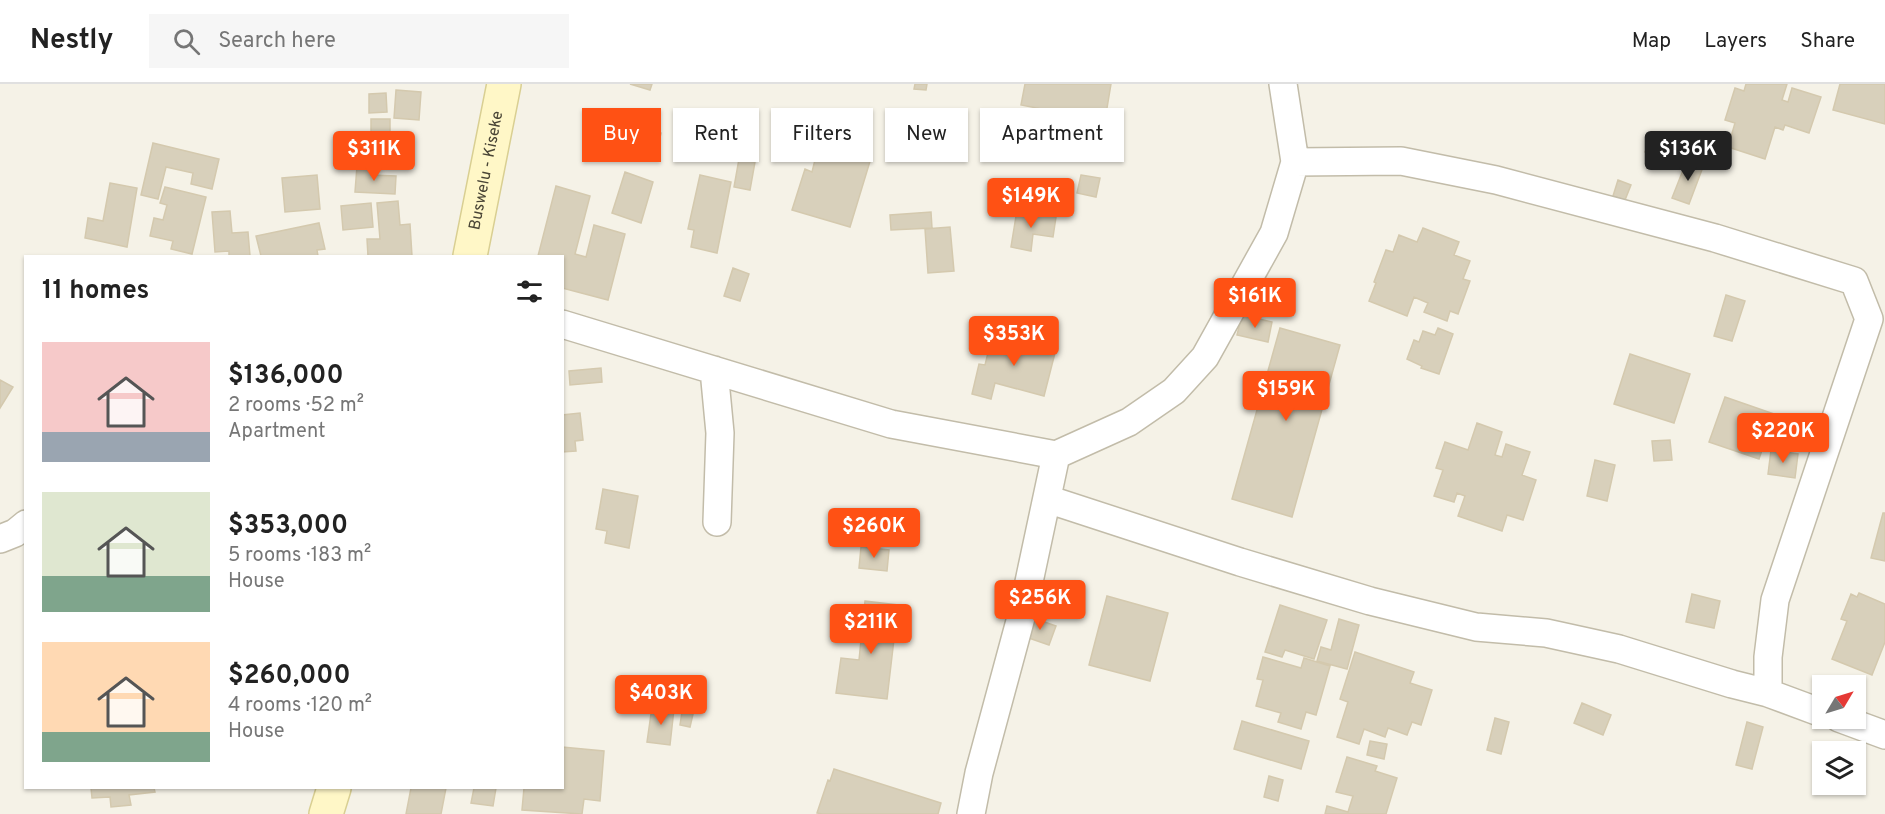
<!DOCTYPE html>
<html lang="en">
<head>
<meta charset="utf-8">
<style>
  body { margin:0; font-family:Overpass,sans-serif; background:#f6f6f6; color:#222; height:100vh; display:flex; flex-direction:column; font-size:22px; white-space:nowrap }
  * { box-sizing:border-box; margin:0 }
  p { font-size:20px; color:#767676 }
  .icon { flex:none; width:33px; height:33px; fill:none; stroke:currentColor; stroke-width:2; stroke-linecap:round; stroke-linejoin:round }
  .map { position:relative; flex:1; overflow:hidden }
  .side { position:absolute; left:24px; top:171px; width:540px; height:534px; display:flex; flex-direction:column; background:#fff; border-radius:0px; box-shadow:0 2px 4px #0004 }
  .side>* { flex:none }
  .hud { position:absolute; left:582px; top:24px; width:570px; height:54px; display:flex; gap:12px }
  .needle { width:39px; rotate:52deg }
  .fabs { position:absolute; left:1812px; top:591px; display:grid; gap:12px }
  .fabs a { display:grid; place-items:center; width:54px; height:54px; border-radius:0px; background:#fff; box-shadow:0 2px 4px #0004; font-size:30px }
  .price { position:absolute; translate:-50% -51px; padding:0 14px; border-radius:6px; background:#ff5114; color:#fff; font-size:20px; line-height:39px; filter:drop-shadow(0 2px 3px #0008) }
  .price::after { content:''; position:absolute; left:50%; top:36px; width:18px; height:14px; margin-left:-9px; background:inherit; clip-path:polygon(0 0,100% 0,50% 100%) }
  .price.current { background:#222; color:#fff }
  ul { padding:0; list-style:none }
  li { display:flex; align-items:center; gap:18px; height:150px; padding:0 18px }
  li span { display:grid; place-items:center; flex:none; width:168px; height:120px; border-radius:0px; color:#555 }
  li>.icon { margin-inline-start:auto }
  span .icon { width:72px; height:72px; fill:#fffc; stroke-width:1 }
  li b { font-size:26px }
  h2 { display:flex; justify-content:space-between; align-items:center; height:72px; padding:0 18px; font-size:26px }
  .chip { padding:0 21px; border-radius:0px; background:#fff; box-shadow:0 2px 4px #0004; font-size:21px; line-height:54px }
  .chip.current { background:#ff5114; color:#fff }
  header { display:flex; align-items:center; gap:36px; box-sizing:border-box; height:84px; padding:0 30px; background:#fff; border-bottom:2px solid #e0e0e0 }
  header strong { font-size:28px }
  nav { display:flex; gap:33px; margin-inline-start:auto; font-size:21px }
  .search { width:420px; height:54px; background:#f6f6f6; display:flex; align-items:center; gap:15px; box-sizing:border-box; padding:0 21px; border-radius:0px; color:#767676; font-size:22px }
  .map>svg:first-child { display:block }
</style>
</head>
<body>
<header>
<strong>Nestly</strong>
<div class="search"><svg class="icon" aria-label="search" viewBox="0 0 24 24"><circle cx="10" cy="10" r="6"/><path d="M15 15l6 6"/></svg>Search here</div>
<nav><a>Map</a><a>Layers</a><a>Share</a></nav>
</header>
<div class="map">
<svg width="1885" height="730" viewBox="0 0 1885 730">
  <rect width="100%" height="100%" fill="#f5f2e7"/>
  <path fill="#d8d0bb" stroke="#d4c9ae" stroke-width="1.5" d="M 630,0 L 652,0 L 650,6 Z
    M 915,0 L 927,0 L 926,6 L 914,5 Z
    M 1025,0 L 1111,0 L 1104,42 L 1041,32 L 1042,25 L 1021,21 Z
    M 1746,0 L 1787,0 L 1782,16 L 1788,18 L 1792,4 L 1821,13 L 1809,49 L 1785,41 L 1783,46 L 1775,43 L 1765,75 L 1728,63 L 1735,39 L 1725,36 L 1735,4 L 1744,7 Z
    M 1840,0 L 1885,0 L 1885,40 L 1833,26 Z
    M 396,6 L 421,8 L 419,36 L 394,34 Z
    M 386,9 L 387,28 L 369,29 L 369,10 Z
    M 371,35 L 390,35 L 390,52 L 371,52 Z
    M 648,46 L 661,49 L 656,71 L 642,68 Z
    M 1652,53 L 1686,69 L 1678,85 L 1645,68 Z
    M 382,55 L 383,74 L 359,75 L 358,56 Z
    M 388,56 L 411,59 L 408,85 L 385,83 Z
    M 153,59 L 219,75 L 212,105 L 191,100 L 193,89 L 166,83 L 158,115 L 141,111 Z
    M 835,66 L 846,69 L 846,67 L 871,74 L 850,143 L 792,126 L 805,85 L 812,88 L 817,68 L 833,73 Z
    M 739,75 L 755,78 L 750,106 L 734,103 Z
    M 1687,76 L 1703,83 L 1689,120 L 1672,114 Z
    M 357,82 L 372,82 L 371,91 L 396,92 L 395,110 L 355,108 Z
    M 625,88 L 653,98 L 641,139 L 612,129 Z
    M 317,91 L 320,125 L 285,128 L 282,94 Z
    M 700,91 L 731,98 L 717,169 L 691,163 L 694,146 L 688,145 Z
    M 1081,91 L 1100,94 L 1096,113 L 1077,109 Z
    M 1618,96 L 1631,101 L 1625,116 L 1613,112 Z
    M 110,99 L 137,104 L 127,163 L 85,154 L 88,134 L 103,137 Z
    M 556,102 L 590,112 L 575,170 L 586,173 L 594,141 L 625,150 L 608,216 L 562,204 L 562,172 L 538,172 Z
    M 165,103 L 206,113 L 192,170 L 171,165 L 173,157 L 150,152 L 154,134 L 163,136 L 167,121 L 160,119 Z
    M 398,117 L 400,141 L 410,140 L 412,172 L 368,172 L 367,155 L 380,155 L 377,119 Z
    M 371,119 L 373,143 L 343,146 L 341,122 Z
    M 1017,126 L 1056,133 L 1053,153 L 1033,150 L 1031,167 L 1011,163 Z
    M 230,127 L 232,149 L 248,148 L 250,172 L 229,172 L 229,167 L 215,168 L 212,128 Z
    M 931,128 L 932,144 L 891,146 L 890,131 Z
    M 319,139 L 325,165 L 317,166 L 318,172 L 261,172 L 256,152 Z
    M 950,143 L 954,187 L 928,189 L 925,145 Z
    M 1423,144 L 1459,158 L 1454,171 L 1470,177 L 1463,195 L 1470,197 L 1458,230 L 1450,227 L 1447,237 L 1424,228 L 1428,219 L 1414,213 L 1407,232 L 1369,217 L 1376,199 L 1374,198 L 1386,166 L 1393,168 L 1399,151 L 1417,158 Z
    M 733,184 L 749,190 L 740,217 L 724,212 Z
    M 1726,211 L 1745,217 L 1732,257 L 1714,252 Z
    M 1242,231 L 1272,238 L 1268,258 L 1237,251 Z
    M 1280,244 L 1340,261 L 1292,433 L 1232,415 Z
    M 1438,244 L 1453,250 L 1439,290 L 1421,284 L 1422,282 L 1407,275 L 1414,256 L 1419,258 L 1423,247 L 1435,251 Z
    M 993,249 L 1056,265 L 1044,312 L 995,299 L 991,315 L 972,310 L 979,280 L 985,281 Z
    M 1630,270 L 1690,290 L 1674,339 L 1614,320 Z
    M 601,284 L 602,298 L 570,301 L 569,287 Z
    M 0,296 L 13,303 L 0,324 Z
    M 1725,313 L 1774,330 L 1759,375 L 1709,358 Z
    M 580,329 L 583,356 L 575,357 L 576,367 L 562,368 L 562,331 Z
    M 1477,339 L 1502,348 L 1495,371 L 1502,373 L 1506,360 L 1530,368 L 1522,391 L 1536,396 L 1523,436 L 1507,431 L 1502,447 L 1458,432 L 1465,412 L 1457,409 L 1454,418 L 1434,412 L 1443,386 L 1436,384 L 1445,358 L 1468,366 Z
    M 1670,356 L 1672,376 L 1654,377 L 1652,357 Z
    M 1771,366 L 1798,370 L 1795,394 L 1768,390 Z
    M 1595,376 L 1615,381 L 1607,417 L 1587,412 Z
    M 603,405 L 638,412 L 629,464 L 605,459 L 607,447 L 596,445 Z
    M 1883,429 L 1885,429 L 1885,477 L 1871,474 Z
    M 861,463 L 889,466 L 887,487 L 859,484 Z
    M 1859,509 L 1885,520 L 1885,558 L 1872,591 L 1832,575 L 1847,537 L 1841,535 L 1851,510 L 1857,513 Z
    M 1692,510 L 1720,517 L 1714,544 L 1686,538 Z
    M 1107,512 L 1168,529 L 1150,597 L 1089,581 Z
    M 865,517 L 898,521 L 887,615 L 836,609 L 841,574 L 859,576 Z
    M 1280,521 L 1327,536 L 1314,575 L 1285,566 L 1282,573 L 1265,568 Z
    M 1030,533 L 1056,542 L 1049,561 L 1023,552 Z
    M 1339,535 L 1359,541 L 1347,585 L 1317,577 L 1321,563 L 1331,566 Z
    M 1355,568 L 1414,588 L 1410,599 L 1432,606 L 1421,641 L 1412,638 L 1407,651 L 1388,644 L 1385,653 L 1364,645 L 1359,660 L 1337,653 L 1348,618 L 1340,615 Z
    M 1263,573 L 1301,584 L 1304,574 L 1330,582 L 1316,631 L 1306,628 L 1301,645 L 1278,638 L 1281,629 L 1256,622 L 1263,596 L 1257,595 Z
    M 1582,619 L 1611,631 L 1603,651 L 1574,639 Z
    M 652,623 L 674,625 L 670,661 L 647,658 Z
    M 682,628 L 693,630 L 690,643 L 680,641 Z
    M 1495,634 L 1509,638 L 1501,670 L 1487,666 Z
    M 1242,637 L 1309,657 L 1301,685 L 1234,665 Z
    M 1747,638 L 1763,643 L 1752,685 L 1736,681 Z
    M 1370,657 L 1387,660 L 1384,675 L 1367,671 Z
    M 562,663 L 604,667 L 600,717 L 584,715 L 582,730 L 522,726 L 524,704 L 562,704 Z
    M 1347,673 L 1377,682 L 1375,687 L 1397,694 L 1386,730 L 1325,730 L 1327,722 L 1348,728 L 1353,712 L 1336,708 Z
    M 834,685 L 941,719 L 938,730 L 822,730 L 817,729 L 828,696 L 830,697 Z
    M 1269,692 L 1283,696 L 1278,717 L 1264,713 Z
    M 91,704 L 154,704 L 155,708 L 129,711 L 131,721 L 111,723 L 110,713 L 92,714 Z
    M 411,704 L 446,704 L 441,730 L 406,730 Z
    M 474,704 L 496,704 L 493,722 L 471,719 Z"/>
  <g fill="none" stroke-linecap="round" stroke-linejoin="round">
    <defs>
      <path id="minor" d="M 1295,78 L 1401,77 L 1496,96 L 1715,154 L 1854,197 L 1869,235 L 1775,516 L 1768,573 L 1768,609
        M 562,240 L 891,340 L 1056,371 L 1129,338 L 1174,307 L 1205,273 L 1274,149 L 1295,78 L 1283,0
        M 714,286 L 720,349 L 717,438
        M 1047,415 L 1240,478 L 1370,517 L 1476,543 L 1546,549 L 1619,565 L 1732,600 L 1768,609 L 1822,629
        M 0,455 L 15,449 L 26,440
        M 1839,634 L 1885,651
        M 971,730 L 979,689 L 1023,526 L 1056,371"/>
      <g id="secondary">
        <path id="s1" d="M 470,172 L 504,0"/>
        <path d="M 326,730 L 334,704"/>
      </g>
    </defs>
    <use href="#minor" stroke="#c2bca9" stroke-width="30"/>
    <use href="#secondary" stroke="#d9cf92" stroke-width="36"/>
    <use href="#minor" stroke="#fff" stroke-width="27"/>
    <use href="#secondary" stroke="#fff7c7" stroke-width="33"/>
  </g>
  <g text-anchor="middle" dominant-baseline="central" stroke-width="5" stroke-linejoin="round" paint-order="stroke">
    <g font-size="16" fill="#494435" stroke="#fff">
      <text stroke="none"><textPath href="#s1" startOffset="87">Buswelu - Kiseke</textPath></text>
    </g>
  </g>
</svg>
<div class="fabs">
<a><svg class="needle" viewBox="-14 -14 28 28"><path d="M0-13l5 13h-10z" fill="#e53935"/><path d="M0 13l5-13h-10z" fill="#767676"/></svg></a>
<a><svg class="icon" aria-label="layers" viewBox="0 0 24 24"><path d="M12 4l9 5-9 5-9-5zM3 14l9 5 9-5"/></svg></a>
</div>
<b class="price" style="left:374px;top:98px">$311K</b>
<b class="price current" style="left:1688px;top:98px">$136K</b>
<b class="price" style="left:1031px;top:145px">$149K</b>
<b class="price" style="left:1255px;top:245px">$161K</b>
<b class="price" style="left:1014px;top:283px">$353K</b>
<b class="price" style="left:1286px;top:338px">$159K</b>
<b class="price" style="left:1783px;top:380px">$220K</b>
<b class="price" style="left:874px;top:475px">$260K</b>
<b class="price" style="left:1040px;top:547px">$256K</b>
<b class="price" style="left:871px;top:571px">$211K</b>
<b class="price" style="left:661px;top:642px">$403K</b>
<div class="hud">
<a class="chip current">Buy</a>
<a class="chip">Rent</a>
<a class="chip">Filters</a>
<a class="chip">New</a>
<a class="chip">Apartment</a>
</div>
<section class="side">
<h2>11 homes<svg class="icon" aria-label="filters" viewBox="0 0 24 24"><path d="M4 7h16M4 17h16"/><circle cx="9" cy="7" r="2"/><circle cx="15" cy="17" r="2"/></svg></h2>
<ul>
<li><span style="background:linear-gradient(#f6c9c9 75%,#9aa5b1 0)"><svg class="icon" aria-label="home" viewBox="0 0 24 24"><path d="M3 11l9-7 9 7M6 9v11h12V9"/></svg></span><div><b>$136,000</b><p>2 rooms · 52 m²</p><p>Apartment</p></div></li>
<li><span style="background:linear-gradient(#dfe7d0 70%,#7fa58c 0)"><svg class="icon" aria-label="home" viewBox="0 0 24 24"><path d="M3 11l9-7 9 7M6 9v11h12V9"/></svg></span><div><b>$353,000</b><p>5 rooms · 183 m²</p><p>House</p></div></li>
<li><span style="background:linear-gradient(#ffd9b3 75%,#7fa58c 0)"><svg class="icon" aria-label="home" viewBox="0 0 24 24"><path d="M3 11l9-7 9 7M6 9v11h12V9"/></svg></span><div><b>$260,000</b><p>4 rooms · 120 m²</p><p>House</p></div></li>
</ul>
</section>
</div>
</body>
</html>
